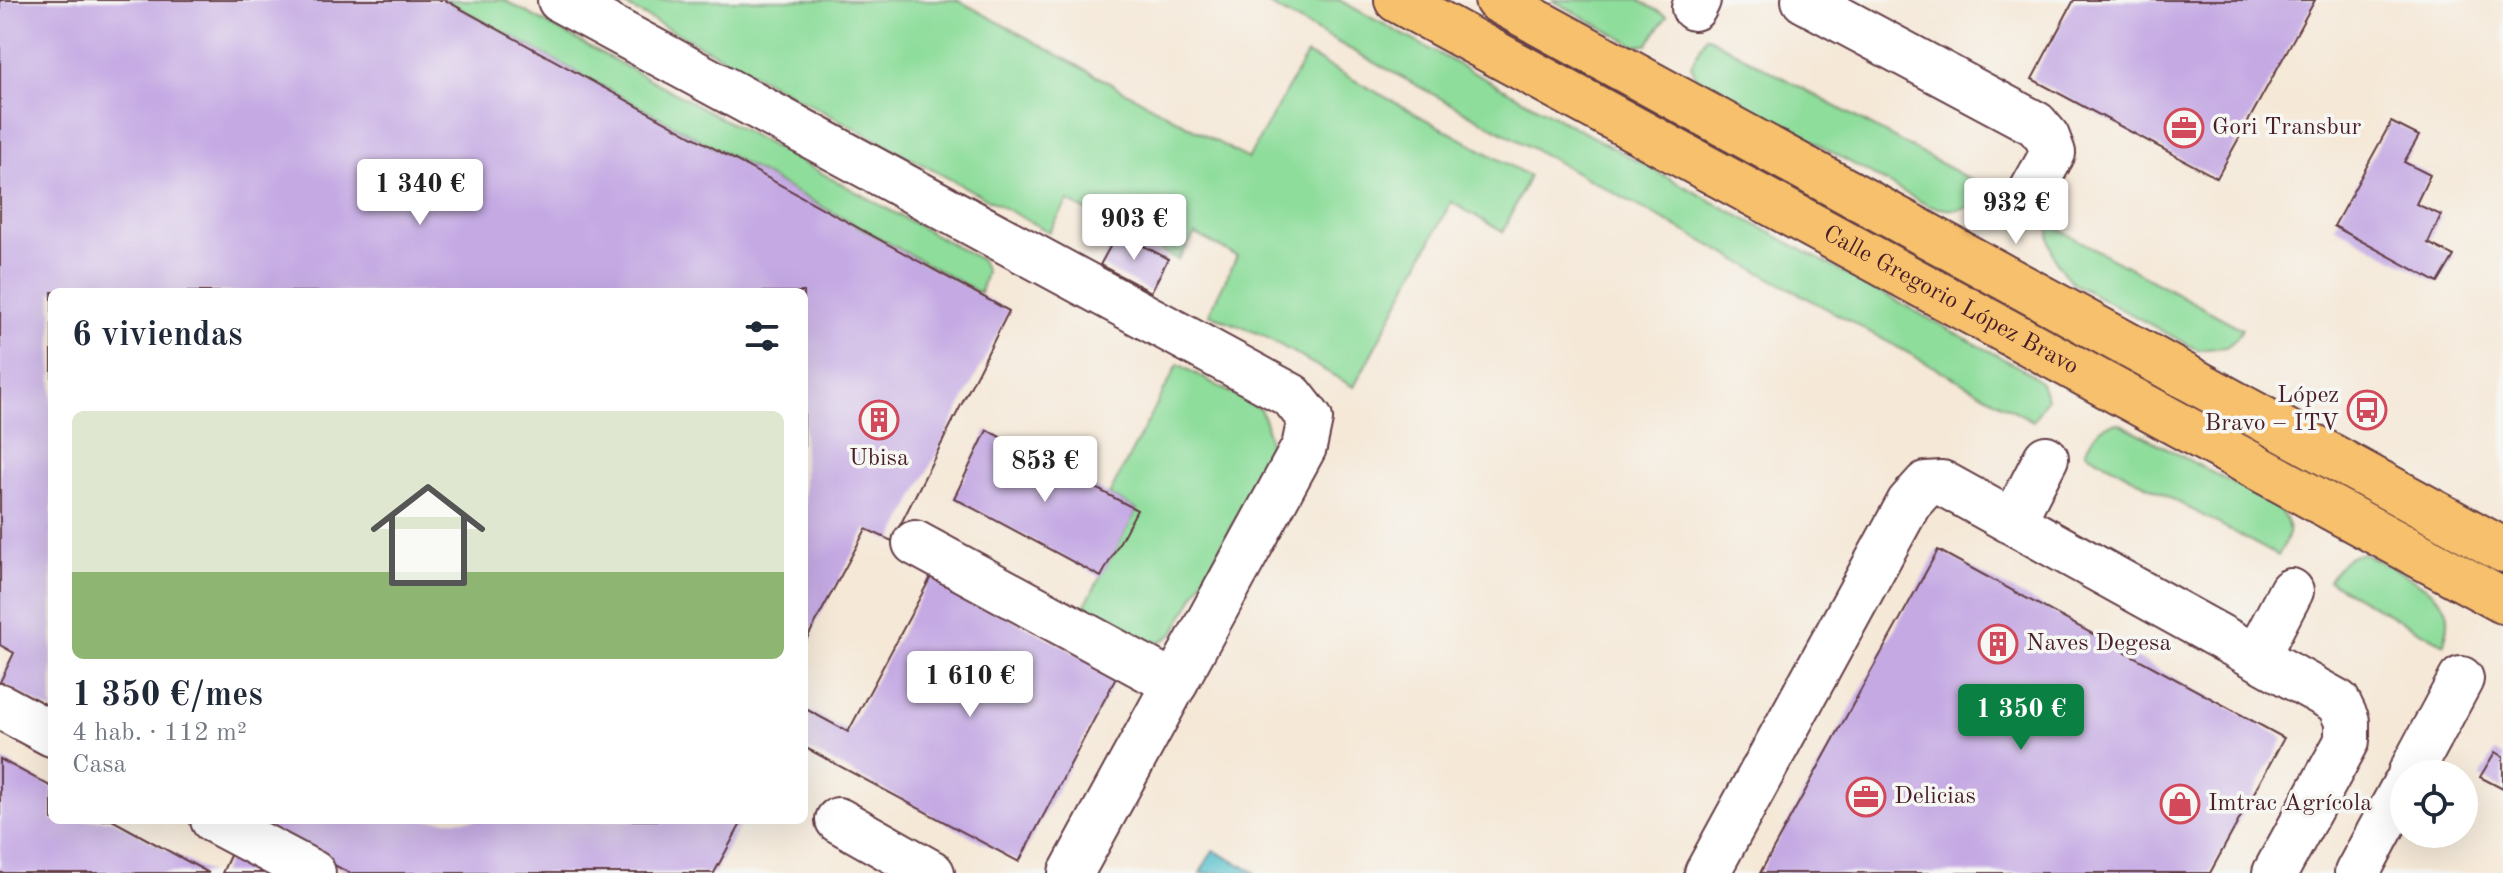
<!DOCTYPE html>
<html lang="es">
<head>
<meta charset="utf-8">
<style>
  body { margin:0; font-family:"Old Standard TT",serif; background:#f2f2f3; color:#1f2937; height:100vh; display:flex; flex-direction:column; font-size:30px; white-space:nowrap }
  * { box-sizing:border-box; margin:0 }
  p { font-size:26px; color:#747a83 }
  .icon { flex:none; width:44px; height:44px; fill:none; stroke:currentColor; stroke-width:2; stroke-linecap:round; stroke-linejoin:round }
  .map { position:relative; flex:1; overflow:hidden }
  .drawer { position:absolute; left:48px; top:288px; width:760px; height:536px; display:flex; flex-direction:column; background:#fff; border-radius:12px; box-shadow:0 8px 32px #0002 }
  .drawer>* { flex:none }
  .buttons { position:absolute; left:2390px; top:760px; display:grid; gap:16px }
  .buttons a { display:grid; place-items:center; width:88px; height:88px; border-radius:50%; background:#fff; box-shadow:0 8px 32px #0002; font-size:40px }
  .price { position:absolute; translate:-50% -68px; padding:0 18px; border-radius:8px; background:#fff; color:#222; font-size:26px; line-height:52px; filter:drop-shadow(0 2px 4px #0008) }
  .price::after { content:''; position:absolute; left:50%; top:48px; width:24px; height:18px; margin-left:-12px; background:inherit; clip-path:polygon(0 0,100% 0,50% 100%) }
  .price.selected { background:#0b8043; color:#fff }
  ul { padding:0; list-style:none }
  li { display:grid; align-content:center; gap:16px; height:424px; padding:0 24px }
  li span { display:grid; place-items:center; height:248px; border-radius:12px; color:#555 }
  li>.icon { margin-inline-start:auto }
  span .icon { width:144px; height:144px; fill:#fffc; stroke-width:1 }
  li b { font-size:34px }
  h2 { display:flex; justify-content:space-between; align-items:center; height:96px; padding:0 24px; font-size:34px }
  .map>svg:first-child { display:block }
</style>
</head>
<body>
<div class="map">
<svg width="2503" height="873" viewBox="0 0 2503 873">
  <rect width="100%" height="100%" fill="#f6f6f2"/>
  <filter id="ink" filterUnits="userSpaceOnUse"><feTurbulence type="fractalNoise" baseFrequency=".0125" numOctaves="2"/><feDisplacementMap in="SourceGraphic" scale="16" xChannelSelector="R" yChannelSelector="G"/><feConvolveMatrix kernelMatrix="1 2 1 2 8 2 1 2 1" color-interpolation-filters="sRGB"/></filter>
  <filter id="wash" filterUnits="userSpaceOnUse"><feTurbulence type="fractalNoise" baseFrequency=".006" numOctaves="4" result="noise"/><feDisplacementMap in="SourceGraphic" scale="32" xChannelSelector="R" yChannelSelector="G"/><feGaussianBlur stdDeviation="1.8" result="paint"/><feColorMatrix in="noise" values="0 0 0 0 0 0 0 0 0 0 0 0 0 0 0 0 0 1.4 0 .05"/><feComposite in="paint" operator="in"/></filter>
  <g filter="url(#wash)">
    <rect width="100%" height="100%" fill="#f5e8d7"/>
    <path fill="#8edd9b" stroke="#6c7e63" stroke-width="2" d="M 445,0 L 504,0 L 981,260 L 986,272 L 980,293 Z
      M 615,0 L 958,0 L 1248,159 L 1307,54 L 1529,176 L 1503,232 L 1451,202 L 1354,387 L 1262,335 L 1209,314 L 1237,256 L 1195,234 L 1178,260 L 1068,201 L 1049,232 Z
      M 1260,0 L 1339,0 L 2028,372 L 2041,383 L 2047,399 L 2033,421 Z
      M 1552,0 L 1638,0 L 1667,16 L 1647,45 L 1634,45 Z
      M 1706,36 L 1993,192 C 1970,210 1958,213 1929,206 L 1696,77 L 1691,65 Z
      M 2049,224 L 2242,329 L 2236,339 L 2226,347 L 2198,350 L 2076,285 C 2057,270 2048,249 2049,224 Z
      M 1178,364 L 1260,409 L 1266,424 L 1269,443 L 1267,462 L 1174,633 C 1145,659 1109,627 1081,612 L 1137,510 L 1109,495 Z
      M 2119,423 L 2275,506 C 2295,526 2290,533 2278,556 L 2085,452 C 2093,435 2099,424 2119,423 Z
      M 2363,553 C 2384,564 2442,589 2447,612 C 2450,623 2446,633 2444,644 L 2329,581 C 2339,564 2344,557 2363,553 Z"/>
    <path fill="#53c0cb" stroke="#4e707b" stroke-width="2" d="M 1213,850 L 1256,873 L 1200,873 Z"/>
    <g id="blocks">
      <path fill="#c4a9e3" d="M 0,0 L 445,0 L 1009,311 L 892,541 L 866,529 L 804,644 L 804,292 L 52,292 L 52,711 L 0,682 L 14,653 L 0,645 Z
        M 2074,0 L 2315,0 L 2217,178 L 2032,79 Z
        M 2391,122 L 2419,136 L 2404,162 L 2430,175 L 2416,204 L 2441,215 L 2428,243 L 2454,256 L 2438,283 L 2334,226 Z
        M 1118,232 L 1168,259 L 1151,292 L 1100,265 Z
        M 987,430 L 1137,510 L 1101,577 L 954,498 Z
        M 1938,550 L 2284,738 L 2210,873 L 1760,873 Z
        M 932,575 L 1117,676 L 1019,862 L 804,747 L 804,708 L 848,732 Z
        M 2495,752 L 2503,757 L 2503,789 L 2480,777 Z
        M 0,759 L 52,787 L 52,820 L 112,820 L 209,873 L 0,873 Z
        M 252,820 L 743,820 L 714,873 L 349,873 Z
        M 232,851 L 273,873 L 222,873 Z"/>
    </g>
  </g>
  <g filter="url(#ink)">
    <use href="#blocks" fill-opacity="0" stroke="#643d45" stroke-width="2"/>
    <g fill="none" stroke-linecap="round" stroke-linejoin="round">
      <defs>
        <path id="minor" d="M 560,0 L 1292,396 L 1310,419 L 1304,447 L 1071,873
          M 1804,0 L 2036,124 L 2047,137 L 2053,153 L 2031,192
          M 1694,8 L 1698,0
          M 2013,522 L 2046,458
          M 915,543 L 1175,684
          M 2257,656 L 2291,591
          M 0,706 L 52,734
          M 2410,774 L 2461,679
          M 213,820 L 313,873
          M 838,820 L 932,873
          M 1707,873 L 1909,503 L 1926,484 L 1942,483 L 2338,702 L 2347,721 L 2347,741 L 2275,873
          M 2357,873 L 2404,786"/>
        <g id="major">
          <path id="s1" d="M 1397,0 L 2503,601"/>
          <path d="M 1497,0 L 2503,550"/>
        </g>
      </defs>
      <use href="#minor" stroke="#643d45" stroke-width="48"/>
      <use href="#major" stroke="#643d45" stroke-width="48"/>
      <use href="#minor" stroke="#fff" stroke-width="44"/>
      <use href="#major" stroke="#f7c06c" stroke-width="44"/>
    </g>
  </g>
  <defs>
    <symbol id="office-ring" viewBox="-11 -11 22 22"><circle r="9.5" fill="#f6f6f2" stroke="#d1495b" stroke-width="1.5"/><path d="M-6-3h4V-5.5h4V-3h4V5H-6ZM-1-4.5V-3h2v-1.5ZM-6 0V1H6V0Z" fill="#d1495b"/></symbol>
    <symbol id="bus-ring" viewBox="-11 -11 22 22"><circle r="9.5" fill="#f6f6f2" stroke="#d1495b" stroke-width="1.5"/><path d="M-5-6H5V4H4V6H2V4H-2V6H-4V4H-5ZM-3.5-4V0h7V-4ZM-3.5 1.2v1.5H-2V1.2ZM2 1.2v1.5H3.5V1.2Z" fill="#d1495b"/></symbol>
    <symbol id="building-ring" viewBox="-11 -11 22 22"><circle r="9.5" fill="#f6f6f2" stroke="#d1495b" stroke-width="1.5"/><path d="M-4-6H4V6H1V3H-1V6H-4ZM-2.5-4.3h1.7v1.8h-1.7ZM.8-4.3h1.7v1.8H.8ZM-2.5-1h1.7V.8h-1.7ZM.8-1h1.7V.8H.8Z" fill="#d1495b"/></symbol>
    <symbol id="shop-ring" viewBox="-11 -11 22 22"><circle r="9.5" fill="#f6f6f2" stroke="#d1495b" stroke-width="1.5"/><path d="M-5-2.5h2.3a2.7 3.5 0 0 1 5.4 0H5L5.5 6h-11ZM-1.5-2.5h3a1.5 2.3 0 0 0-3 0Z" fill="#d1495b"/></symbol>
  </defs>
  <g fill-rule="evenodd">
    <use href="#office-ring" x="2162" y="106" width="44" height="44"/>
    <use href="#bus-ring" x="2345" y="388" width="44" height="44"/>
    <use href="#building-ring" x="857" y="398" width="44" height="44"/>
    <use href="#building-ring" x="1976" y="622" width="44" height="44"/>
    <use href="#office-ring" x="1844" y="775" width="44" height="44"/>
    <use href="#shop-ring" x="2158" y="782" width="44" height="44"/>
  </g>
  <g text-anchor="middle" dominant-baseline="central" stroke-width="7" stroke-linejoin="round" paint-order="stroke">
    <g font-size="24" fill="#4a1f2b" stroke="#f6f6f2" text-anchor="start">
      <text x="2212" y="128">Gori Transbur</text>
      <text x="2339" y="396" text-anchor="end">López<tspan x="2339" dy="28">Bravo – ITV</tspan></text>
      <text x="879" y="459" text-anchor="middle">Ubisa</text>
      <text x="2026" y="644">Naves Degesa</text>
      <text x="1894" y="797">Delicias</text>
      <text x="2208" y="804">Imtrac Agrícola</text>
    </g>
    <g font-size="24" fill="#4a1f2b" stroke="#f6f6f2">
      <text stroke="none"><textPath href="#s1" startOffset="630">Calle Gregorio López Bravo</textPath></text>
    </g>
  </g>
</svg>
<div class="buttons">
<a><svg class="icon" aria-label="locate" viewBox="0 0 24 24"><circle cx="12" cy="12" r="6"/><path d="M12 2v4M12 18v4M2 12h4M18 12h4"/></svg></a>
</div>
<b class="price" style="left:420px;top:227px">1 340 €</b>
<b class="price" style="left:2016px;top:246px">932 €</b>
<b class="price" style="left:1134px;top:262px">903 €</b>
<b class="price" style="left:1045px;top:504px">853 €</b>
<b class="price" style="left:970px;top:719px">1 610 €</b>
<b class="price selected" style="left:2021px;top:752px">1 350 €</b>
<section class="drawer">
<h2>6 viviendas<svg class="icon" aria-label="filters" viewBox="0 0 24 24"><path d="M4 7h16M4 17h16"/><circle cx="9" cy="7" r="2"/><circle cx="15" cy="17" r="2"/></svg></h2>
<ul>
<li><span style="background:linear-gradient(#dfe7d0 65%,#8fb573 0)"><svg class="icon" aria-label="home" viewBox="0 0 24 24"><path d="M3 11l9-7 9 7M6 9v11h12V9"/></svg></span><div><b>1 350 €/mes</b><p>4 hab. · 112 m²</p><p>Casa</p></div></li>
</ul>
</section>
</div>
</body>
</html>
